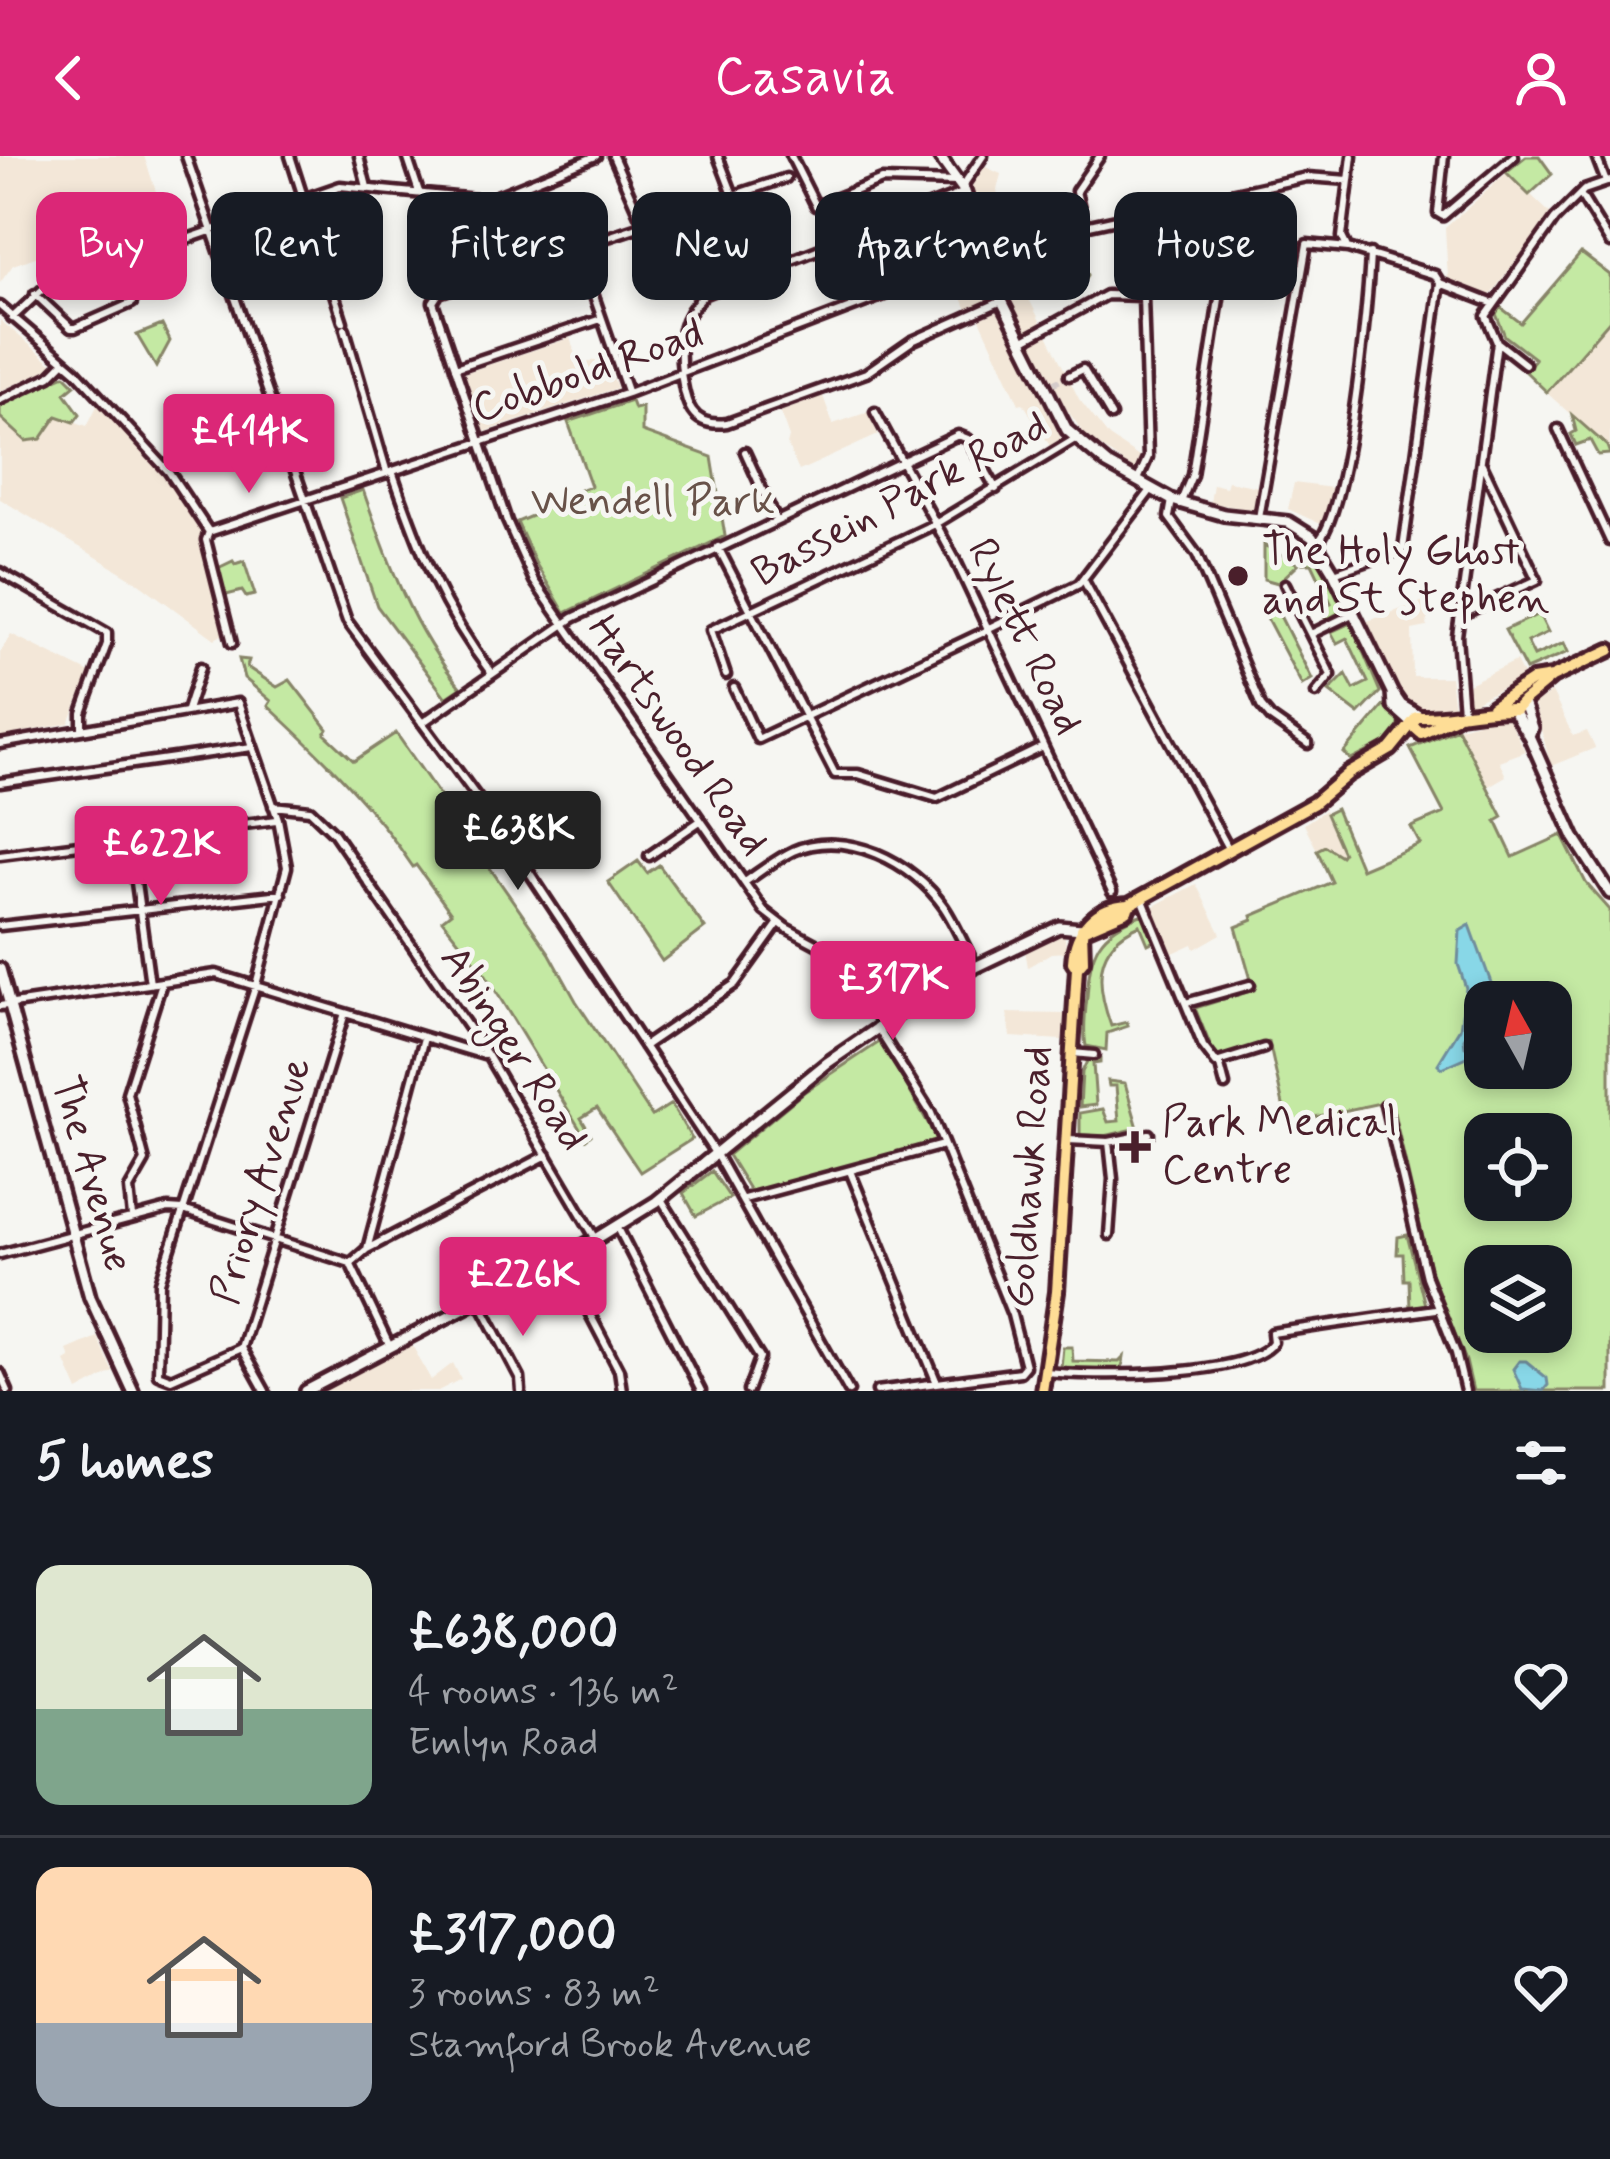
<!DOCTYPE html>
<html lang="en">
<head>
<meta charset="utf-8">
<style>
  body { margin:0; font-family:Mynerve,sans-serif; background:#242831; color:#f1f3f6; height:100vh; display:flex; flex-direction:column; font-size:45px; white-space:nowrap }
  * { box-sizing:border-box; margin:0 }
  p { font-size:39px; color:#9ea1a6 }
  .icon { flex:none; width:66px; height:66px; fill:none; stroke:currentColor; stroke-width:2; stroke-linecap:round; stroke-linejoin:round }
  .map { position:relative; height:1235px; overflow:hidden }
  .side { display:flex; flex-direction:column; background:#171b24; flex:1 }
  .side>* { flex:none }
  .hud { position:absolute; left:36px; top:36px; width:1539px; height:108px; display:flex; gap:24px }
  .needle { width:78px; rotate:352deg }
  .tools { position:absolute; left:1464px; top:825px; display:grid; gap:24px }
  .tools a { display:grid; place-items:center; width:108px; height:108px; border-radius:24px; background:#171b24; box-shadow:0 6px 18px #0003; font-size:60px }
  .price { position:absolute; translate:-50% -102px; padding:0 27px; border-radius:12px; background:#db2777; color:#fff; font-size:39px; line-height:78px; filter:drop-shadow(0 3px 6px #0008) }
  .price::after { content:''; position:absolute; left:50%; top:72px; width:36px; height:27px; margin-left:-18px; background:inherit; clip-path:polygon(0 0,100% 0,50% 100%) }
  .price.active { background:#222; color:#fff }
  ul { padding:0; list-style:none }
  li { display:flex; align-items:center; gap:36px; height:300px; padding:0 36px }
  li+li { border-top:3px solid #363941 }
  li span { display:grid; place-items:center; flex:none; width:336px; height:240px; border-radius:24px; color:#555 }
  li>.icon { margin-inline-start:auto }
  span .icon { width:144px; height:144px; fill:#fffc; stroke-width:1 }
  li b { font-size:51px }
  h2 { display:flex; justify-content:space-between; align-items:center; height:144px; padding:0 36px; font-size:51px }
  .pill { padding:0 42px; border-radius:24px; background:#171b24; box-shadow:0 6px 18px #0003; font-size:42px; line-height:108px }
  .pill.active { background:#db2777; color:#fff }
  header { display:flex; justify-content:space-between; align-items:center; height:156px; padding:0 36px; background:#db2777; color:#fff; font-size:54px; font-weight:600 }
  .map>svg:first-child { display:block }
</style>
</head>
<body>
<header><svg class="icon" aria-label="back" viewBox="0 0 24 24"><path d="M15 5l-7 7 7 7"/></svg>Casavia<svg class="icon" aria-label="person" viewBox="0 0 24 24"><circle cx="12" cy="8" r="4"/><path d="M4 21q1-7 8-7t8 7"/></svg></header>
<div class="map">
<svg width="1610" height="1235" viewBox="0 0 1610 1235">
  <rect width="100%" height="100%" fill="#f6f6f2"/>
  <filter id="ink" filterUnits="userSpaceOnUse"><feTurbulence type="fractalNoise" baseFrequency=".00833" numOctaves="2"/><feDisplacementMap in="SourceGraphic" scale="24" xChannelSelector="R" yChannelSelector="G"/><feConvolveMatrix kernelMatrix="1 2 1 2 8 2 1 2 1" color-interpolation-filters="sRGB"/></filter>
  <g filter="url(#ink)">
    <path fill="#f3e7d8" d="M 0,0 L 144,0 L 163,56 L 13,109 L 0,127 Z
      M 1526,0 L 1539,0 L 1552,18 L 1530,38 L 1551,58 L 1489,141 L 1448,123 L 1445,72 Z
      M 981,9 L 1001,18 L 997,34 L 1006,81 L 989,85 L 981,73 L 972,30 Z
      M 960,45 L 974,97 L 959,103 L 940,52 Z
      M 481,51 L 485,52 L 497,77 L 557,53 L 568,88 L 458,124 L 444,87 L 446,65 L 479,68 Z
      M 981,108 L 995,142 L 967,154 L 953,120 Z
      M 1019,123 L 1079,243 L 1109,281 L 1142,303 L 1136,316 L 1086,280 L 1067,254 L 1004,130 Z
      M 998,155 L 1063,286 L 1052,293 L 1023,247 L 1019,248 L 980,163 Z
      M 0,164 L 55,210 L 0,235 Z
      M 1610,164 L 1610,294 L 1547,237 Z
      M 570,182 L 579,209 L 606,201 L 617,232 L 484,276 L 464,217 Z
      M 823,240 L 833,268 L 868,256 L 878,279 L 799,315 L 787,289 L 789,281 L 780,256 Z
      M 98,248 L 168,322 L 203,377 L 228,475 L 215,483 L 136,425 L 0,343 L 0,261 L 26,285 L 41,283 L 57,259 L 87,270 Z
      M 1228,325 L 1259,331 L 1255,354 L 1210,347 L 1213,328 L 1226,331 Z
      M 1294,327 L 1332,332 L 1323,369 L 1288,353 Z
      M 1430,443 L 1427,471 L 1412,474 L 1413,521 L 1450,521 L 1454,553 L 1409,552 L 1398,540 L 1365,466 Z
      M 11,478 L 90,517 L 69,567 L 0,581 L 0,497 Z
      M 1516,505 L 1524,521 L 1470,548 L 1462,531 Z
      M 1552,536 L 1573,580 L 1587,575 L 1595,592 L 1551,610 L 1534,548 Z
      M 1498,560 L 1508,563 L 1525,595 L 1499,605 L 1506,620 L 1487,631 L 1457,572 Z
      M 1325,654 L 1343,698 L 1341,700 L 1325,690 L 1317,694 L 1304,668 Z
      M 1196,728 L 1221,778 L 1195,793 L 1193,788 L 1171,798 L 1150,752 Z
      M 1064,777 L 1067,796 L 1051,797 L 1028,811 L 1025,794 Z
      M 1007,857 L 1066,858 L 1062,884 L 1011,881 Z
      M 97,1181 L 113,1216 L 78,1235 L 65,1205 L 70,1202 L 67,1194 Z
      M 412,1189 L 431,1224 L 453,1207 L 461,1223 L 438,1235 L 322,1235 Z"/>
    <path fill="#c4e9a3" stroke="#878467" stroke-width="3" fill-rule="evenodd" d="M 1526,0 L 1539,0 L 1552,18 L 1529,39 L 1506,16 Z
      M 342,70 L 373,84 L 377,97 L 367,100 L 360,87 L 340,91 L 338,85 L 323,88 L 321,78 Z
      M 307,82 L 312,90 L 304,93 L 305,97 L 277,103 L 284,116 L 276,119 L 268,96 Z
      M 1581,97 L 1610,119 L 1610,164 L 1547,236 L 1525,215 L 1535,203 L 1505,180 L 1496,158 L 1500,151 L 1521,167 Z
      M 1051,108 L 1083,109 L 1088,119 L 1085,124 L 1055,140 Z
      M 162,169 L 170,185 L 156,211 L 137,179 Z
      M 65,219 L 75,229 L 65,237 L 80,258 L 74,266 L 57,260 L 41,283 L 26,285 L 0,261 L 0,247 Z
      M 631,245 L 634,253 L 642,251 L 642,276 L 712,301 L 725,380 L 565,457 L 536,408 L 517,366 L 534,359 L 532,352 L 591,330 L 568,266 Z
      M 1572,259 L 1607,290 L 1610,298 L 1598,299 L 1590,284 L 1576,289 L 1571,278 L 1576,275 Z
      M 363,334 C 388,405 412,473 461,532 L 446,542 L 377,450 L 340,342 Z
      M 1264,389 L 1298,408 L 1278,427 L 1264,423 Z
      M 1313,395 L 1345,453 L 1326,464 L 1321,453 L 1331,447 L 1312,407 L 1304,407 Z
      M 233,405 L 235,408 L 244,405 L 255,439 L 246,441 L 242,435 L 223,440 L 216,413 Z
      M 1281,442 L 1283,445 L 1275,450 L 1312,523 L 1302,529 L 1261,451 Z
      M 1539,458 L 1548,476 L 1527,486 L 1534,500 L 1564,487 L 1568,496 L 1526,514 L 1505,474 Z
      M 1351,467 L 1380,536 L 1359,558 L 1329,535 L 1346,518 L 1354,533 L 1368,526 L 1347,482 L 1337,487 L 1331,476 Z
      M 239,503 L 249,504 L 247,511 L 277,531 L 290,524 L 328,573 L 325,578 L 354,605 L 396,577 L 550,798 L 576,845 L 652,960 L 671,948 L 692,983 L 640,1016 L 597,952 L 581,962 L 591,979 L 586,983 L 486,819 L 442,764 L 451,757 L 416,709 L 413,711 C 372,649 322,600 268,550 L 271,545 L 244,522 Z
      M 1386,547 L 1399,565 L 1399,573 L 1388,585 L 1351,604 L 1344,597 Z
      M 1457,572 L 1503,661 L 1496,665 L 1513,701 L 1562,679 L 1586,727 L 1610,754 L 1610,1235 L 1473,1235 L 1466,1205 L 1431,1117 L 1392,948 L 1380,947 L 1287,967 L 1269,886 L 1215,901 L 1195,852 L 1254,834 L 1236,771 L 1253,764 L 1252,760 L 1332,726 L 1317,694 L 1325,690 L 1341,700 L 1343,697 L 1326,658 L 1336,653 L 1361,713 L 1420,688 L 1411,671 L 1444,657 L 1410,592 ZM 1485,846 L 1551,846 L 1551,912 L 1485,912 ZM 1485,978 L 1551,978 L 1551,1044 L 1485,1044 ZM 1485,1110 L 1551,1110 L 1551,1176 L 1485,1176 Z
      M 638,705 L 647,717 L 659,709 L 705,772 L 662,805 L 608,726 Z
      M 1143,758 L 1154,785 L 1148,788 L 1140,769 C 1092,789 1096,829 1111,870 L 1127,866 L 1128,870 L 1107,877 L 1106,894 L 1086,890 C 1083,875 1085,857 1087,841 C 1090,794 1098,775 1143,758 Z
      M 881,885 L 940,988 L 752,1038 L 728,999 L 804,936 Z
      M 1088,903 L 1100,903 L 1100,907 L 1093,908 L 1096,949 L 1080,951 L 1082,916 Z
      M 1108,925 L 1125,927 L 1138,972 L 1105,980 L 1080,979 L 1080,957 L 1103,953 L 1108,966 L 1119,965 L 1116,930 L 1109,930 Z
      M 712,1015 L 730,1042 L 696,1060 L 683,1037 Z
      M 1407,1079 L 1425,1149 L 1410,1152 L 1409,1124 L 1404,1124 L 1403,1098 L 1397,1098 L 1398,1081 Z
      M 1063,1191 L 1072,1191 L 1073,1205 L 1119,1206 L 1124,1201 L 1122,1213 L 1061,1211 Z"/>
    <path fill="#88d7e7" stroke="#6f8d9c" stroke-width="3" d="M 1470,769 L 1498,846 L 1485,846 L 1485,850 L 1475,839 L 1470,842 L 1471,870 L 1464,883 L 1465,890 L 1478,892 L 1484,886 L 1485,877 L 1485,893 L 1442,912 L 1438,908 L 1460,872 L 1466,832 L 1458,808 L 1460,775 Z
      M 1519,1205 L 1526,1205 L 1547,1222 L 1548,1229 L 1543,1235 L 1522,1233 L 1513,1213 Z"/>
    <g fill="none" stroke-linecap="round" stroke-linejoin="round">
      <path stroke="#d4cbca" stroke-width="6" stroke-dasharray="6 3" stroke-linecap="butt" d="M 1054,227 L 1069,220"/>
      <defs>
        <path id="street" d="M 186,0 L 347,465 L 502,675 L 717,1000 L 849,1235
          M 290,0 L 343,166
          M 359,0 L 367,31
          M 407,0 L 419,36
          M 613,0 L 643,68
          M 718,0 L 733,39
          M 791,0 L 816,50 L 882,24 L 958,26
          M 1444,0 L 1438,57 L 1443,60 L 1514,0
          M 1596,0 L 1606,26
          M 786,22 L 439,137 L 433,146 L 507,365 L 534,425 L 764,755 L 786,772 L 827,794 L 883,867
          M 962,31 L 983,0
          M 1580,38 L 1610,87
          M 1084,70 L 1076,35 L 1100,0
          M 1346,89 L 1342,81 L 1352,0
          M 577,91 L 627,235
          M 985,92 L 1307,21 L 1349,24
          M 35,138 L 71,172 L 75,172 L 132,147 L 118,108
          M 0,150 L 76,215 L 169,316 L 209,376 L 206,384 L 232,487
          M 12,162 L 43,133 L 340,30 L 487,44 L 596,0
          M 345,173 L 387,317
          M 1022,185 L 1106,139 L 1143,140
          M 1497,186 L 1525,208
          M 455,212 L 601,163
          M 682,216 C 678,184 681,160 705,138 L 965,36
          M 681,217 C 686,247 690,272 727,267 L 866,217 L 912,185 L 1002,145
          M 1069,220 L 1083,213 L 1111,260
          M 0,244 L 50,220 L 63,207
          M 875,256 L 956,405 L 1112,736
          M 1558,273 L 1610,385
          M 745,296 L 776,364
          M 392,315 C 419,393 442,453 492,518
          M 1137,326 L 1148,301 L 1143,140 L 1147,86 L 1142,57
          M 1172,344 L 1169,361 L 1197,399 L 1261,550 L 1271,562 L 1308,588
          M 1180,348 L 1192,319 L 1230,71 L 1224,40
          M 1259,362 L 1307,88 L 1348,92 L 1435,119 L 1440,127 L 1494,148
          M 209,376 L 628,237 L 984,101
          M 1317,387 C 1348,358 1368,148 1370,97
          M 718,391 L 835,618 L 858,618 L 937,642 L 1043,591
          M 0,416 L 107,477 L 107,488 L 82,557 L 82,573
          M 1334,417 L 1403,393 L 1440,127
          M 1083,423 L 1228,692
          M 1285,428 L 1331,519 L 1316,537
          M 1461,459 L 1537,424 L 1482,308
          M 987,473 L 1079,428 L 1151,334
          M 1311,478 L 1354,457
          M 726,519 L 711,474 L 935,368 L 1075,283
          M 734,532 L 758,583 L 986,475
          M 187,554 L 201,511
          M 1463,556 L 1457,480 L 1497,186 L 1486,160 L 1555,63 L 1584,34 L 1610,25
          M 422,567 L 573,462 L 958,279 L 968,283 L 996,333
          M 0,588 L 238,547 L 278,663 L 287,711 L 256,829 L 160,1126 L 158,1218 L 171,1223 L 241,1192 L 345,857
          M 0,627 L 252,591
          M 273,650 L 310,654 L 334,677 L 488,900 L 596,1083
          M 130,683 L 150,828
          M 0,699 L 276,664
          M 649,700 L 700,665
          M 745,726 C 761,715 776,703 793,695 C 846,672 913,706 944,751 C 956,769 965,791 975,810
          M 1142,742 L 1203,890 L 1216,907 L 1219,906 L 1225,929
          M 0,770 L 281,738
          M 1186,847 L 1250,829
          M 0,850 L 216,818 L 484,899
          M 644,890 L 735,828 L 778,768
          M 1073,897 L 1094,899
          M 1219,906 L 1264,892
          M 1385,949 L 1426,1121 L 1456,1197 L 1465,1235
          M 1068,984 L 1109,986 L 1149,978
          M 850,1015 L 937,1227
          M 661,1043 L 760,1202 L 748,1235
          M 744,1043 L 943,989
          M 132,1061 L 129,1033 L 145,1005 L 127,937 L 162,827
          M 617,1070 L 701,1235
          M 1109,1079 L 1113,1023 L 1109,986
          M 367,1093 L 424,882
          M 0,1098 L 168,1053 L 183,1054 L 350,1107 L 390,1191
          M 560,1101 L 619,1214 L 622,1235
          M 351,1107 L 367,1093 L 547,999
          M 479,1144 L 520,1222 L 521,1235
          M 241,1192 L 265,1235
          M 1045,1216 C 1088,1220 1249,1223 1273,1186 L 1272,1177 L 1435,1153
          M 0,1217 L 8,1235
          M 877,1235 L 1020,1216 L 1025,1210 L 1012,1159 L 931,957 L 877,871"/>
        <path id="secondary" d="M 939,0 L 965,36 L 996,133 L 1067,274 L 1107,308 L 1172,344 L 1224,359 L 1288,366 L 1312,381 L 1334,417 L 1392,536 L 1401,549 L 1419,560
          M 1392,536 L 1393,550 L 1412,567
          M 1523,547 L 1532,572 L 1529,580
          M 1512,553 L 1529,580 L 1574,681 L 1610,737
          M 0,813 L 90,1141 L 133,1235
          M 306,1235 L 596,1083 L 656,1046 L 827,907 L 948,824 L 1059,771 L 1082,773"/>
        <path id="primary" d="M 1523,545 L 1552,521
          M 1492,551 L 1533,524 L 1552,521 L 1610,494
          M 1412,569 L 1421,577 L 1455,561
          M 1085,773 L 1127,755 L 1129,749 L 1314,647 L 1348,618 L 1391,593 L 1417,561 C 1449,562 1483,552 1516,553 L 1523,545
          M 1077,812 L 1083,805 L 1082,773
          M 1042,1235 L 1057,1136 L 1077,812 L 1073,806 C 1075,774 1096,750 1129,749"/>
      </defs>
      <use href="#street" stroke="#4a1f2b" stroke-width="15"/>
      <use href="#secondary" stroke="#4a1f2b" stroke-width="18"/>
      <use href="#primary" stroke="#4a1f2b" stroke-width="20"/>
      <use href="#street" stroke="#f6f6f2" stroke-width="6"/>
      <use href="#secondary" stroke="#f6f6f2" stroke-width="9"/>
      <use href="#primary" stroke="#fedd96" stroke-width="10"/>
    </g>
  </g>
  <g fill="#4a1f2b" stroke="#f6f6f2" stroke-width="4.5">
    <circle cx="1238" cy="420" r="12"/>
    <path d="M1129 973h12v12h12v12h-12v12h-12v-12h-12v-12h12z"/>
  </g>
  <g text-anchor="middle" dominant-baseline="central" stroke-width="10" stroke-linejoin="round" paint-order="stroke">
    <g font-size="42" fill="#4a1f2b" stroke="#f6f6f2">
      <text transform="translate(588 216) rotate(-19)">Cobbold Road</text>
      <text transform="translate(900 344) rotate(-28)">Bassein Park Road</text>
      <text transform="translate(1024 481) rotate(64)">Rylett Road</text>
      <text transform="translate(677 580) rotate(55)">Hartswood Road</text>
      <text transform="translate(513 893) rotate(57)">Abinger Road</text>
      <text transform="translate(91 1018) rotate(74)">The Avenue</text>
      <text transform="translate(1030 1021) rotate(-86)">Goldhawk Road</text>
      <text transform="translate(262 1025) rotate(-73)">Priory Avenue</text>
    </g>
    <g font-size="42" fill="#685249" stroke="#f6f6f2">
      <text x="653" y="346">Wendell Park</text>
    </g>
    <g font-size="42" fill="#4a1f2b" stroke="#f6f6f2" text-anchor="start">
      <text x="1262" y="396">The Holy Ghost<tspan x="1262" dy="48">and St Stephen</tspan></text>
      <text x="1162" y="967">Park Medical<tspan x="1162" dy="48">Centre</tspan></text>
    </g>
  </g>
</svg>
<div class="tools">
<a><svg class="needle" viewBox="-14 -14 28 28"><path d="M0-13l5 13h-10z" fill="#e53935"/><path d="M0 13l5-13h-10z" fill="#9ea1a6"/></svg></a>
<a><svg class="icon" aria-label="locate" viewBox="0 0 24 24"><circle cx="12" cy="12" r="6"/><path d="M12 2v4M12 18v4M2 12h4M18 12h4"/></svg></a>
<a><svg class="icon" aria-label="layers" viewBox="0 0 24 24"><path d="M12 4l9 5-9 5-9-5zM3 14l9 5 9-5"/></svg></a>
</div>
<b class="price" style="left:249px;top:340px">£414K</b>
<b class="price active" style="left:518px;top:737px">£638K</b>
<b class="price" style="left:161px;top:752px">£622K</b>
<b class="price" style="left:893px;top:887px">£317K</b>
<b class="price" style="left:523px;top:1183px">£226K</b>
<div class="hud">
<a class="pill active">Buy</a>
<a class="pill">Rent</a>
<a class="pill">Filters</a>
<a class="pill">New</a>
<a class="pill">Apartment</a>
<a class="pill">House</a>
</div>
</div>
<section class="side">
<h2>5 homes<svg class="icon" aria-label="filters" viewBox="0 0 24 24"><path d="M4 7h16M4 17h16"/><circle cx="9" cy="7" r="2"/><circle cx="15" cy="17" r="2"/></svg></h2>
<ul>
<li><span style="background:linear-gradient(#dfe7d0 60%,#7fa58c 0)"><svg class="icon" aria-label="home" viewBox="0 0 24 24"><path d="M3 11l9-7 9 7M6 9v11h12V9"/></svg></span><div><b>£638,000</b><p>4 rooms · 136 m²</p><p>Emlyn Road</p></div><svg class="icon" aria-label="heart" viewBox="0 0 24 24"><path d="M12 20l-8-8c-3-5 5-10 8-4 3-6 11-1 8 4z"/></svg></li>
<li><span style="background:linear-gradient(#ffd9b3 65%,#9aa5b1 0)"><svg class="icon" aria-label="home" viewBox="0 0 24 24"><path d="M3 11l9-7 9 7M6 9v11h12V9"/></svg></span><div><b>£317,000</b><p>3 rooms · 83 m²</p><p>Stamford Brook Avenue</p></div><svg class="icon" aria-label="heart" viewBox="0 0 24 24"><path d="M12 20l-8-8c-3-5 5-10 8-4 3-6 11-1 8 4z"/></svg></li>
</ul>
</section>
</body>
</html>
